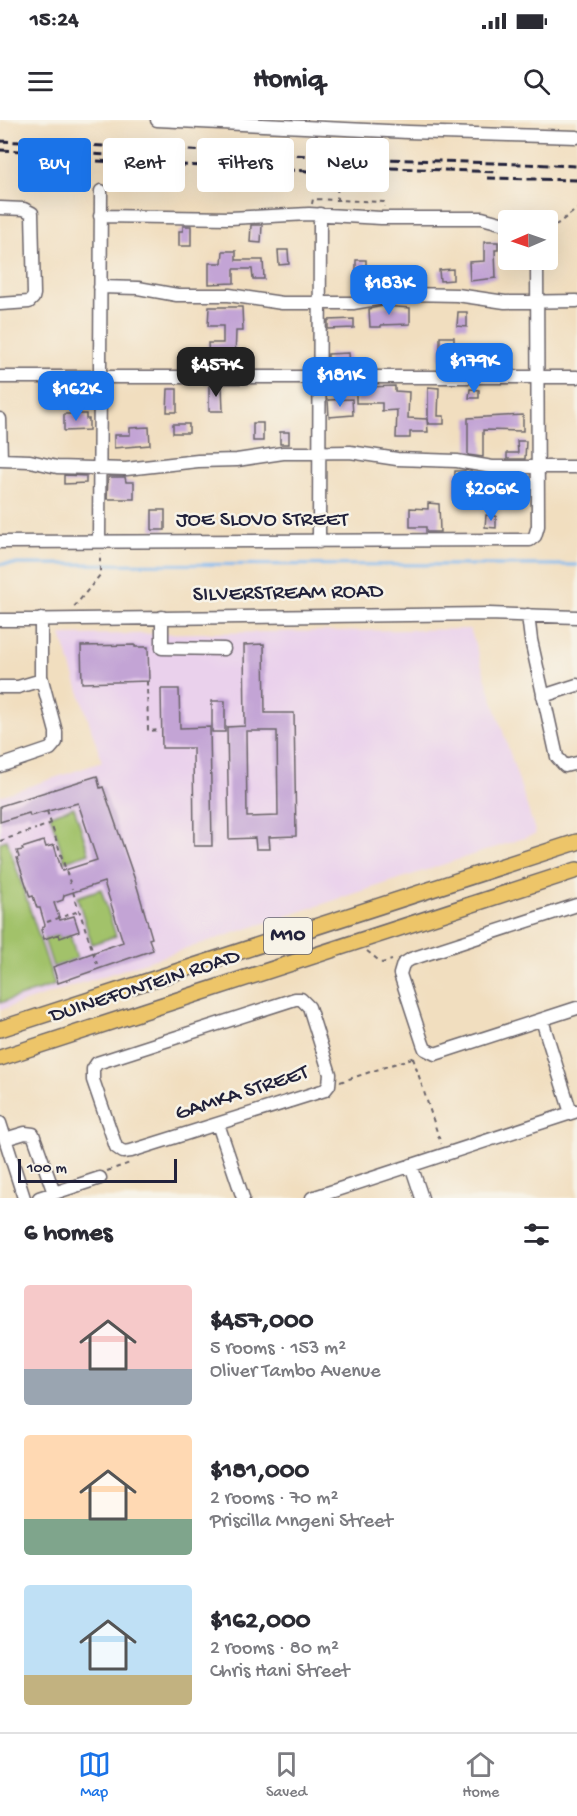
<!DOCTYPE html>
<html lang="en">
<head>
<meta charset="utf-8">
<style>
  body { margin:0; font-family:"Gochi Hand",sans-serif; background:#f2f2f3; color:#2b2b33; height:100vh; display:flex; flex-direction:column; font-size:22px; white-space:nowrap }
  * { box-sizing:border-box; margin:0 }
  p { font-size:20px; color:#7c7c81 }
  .icon { flex:none; width:33px; height:33px; fill:none; stroke:currentColor; stroke-width:2; stroke-linecap:round; stroke-linejoin:round }
  .map { position:relative; height:1078px; overflow:hidden }
  .side { display:flex; flex-direction:column; background:#fff; flex:1 }
  .side>* { flex:none }
  .top-card { position:absolute; left:18px; top:18px; width:542px; height:54px; display:flex; gap:12px }
  .needle { width:39px; rotate:268deg }
  .buttons { position:absolute; left:498px; top:90px; display:grid; gap:12px }
  .buttons a { display:grid; place-items:center; width:60px; height:60px; border-radius:6px; background:#fff; box-shadow:0 6px 24px #0002; font-size:30px }
  .scale { position:absolute; left:18px; bottom:15px; width:159px; box-sizing:border-box; padding-left:6px; border:3px solid #22223b; border-top:0; font-size:16px; line-height:21px; white-space:nowrap; color:#22223b; -webkit-text-stroke:4px #f7f3e8; paint-order:stroke }
  .price { position:absolute; translate:-50% -51px; padding:0 14px; border-radius:12px; background:#1a73e8; color:#fff; font-size:20px; line-height:39px; filter:drop-shadow(0 2px 3px #0008) }
  .price::after { content:''; position:absolute; left:50%; top:36px; width:18px; height:14px; margin-left:-9px; background:inherit; clip-path:polygon(0 0,100% 0,50% 100%) }
  .price.selected { background:#222; color:#fff }
  ul { padding:0; list-style:none }
  li { display:flex; align-items:center; gap:18px; height:150px; padding:0 24px }
  li span { display:grid; place-items:center; flex:none; width:168px; height:120px; border-radius:6px; color:#555 }
  li>.icon { margin-inline-start:auto }
  span .icon { width:72px; height:72px; fill:#fffc; stroke-width:1 }
  li b { font-size:26px }
  h2 { display:flex; justify-content:space-between; align-items:center; height:72px; padding:0 24px; font-size:26px }
  .pill { padding:0 21px; border-radius:6px; background:#fff; box-shadow:0 6px 24px #0002; font-size:21px; line-height:54px }
  .pill.selected { background:#1a73e8; color:#fff }
  .status { display:flex; justify-content:space-between; align-items:center; height:42px; padding:0 30px; background:#fff; direction:ltr }
  .status svg { height:16px; fill:currentColor }
  header { display:flex; justify-content:space-between; align-items:center; height:78px; padding:0 24px; background:#fff; font-size:27px; font-weight:800 }
  .dock { display:flex; justify-content:space-around; align-items:center; height:84px; border-top:2px solid #e1e1e2; background:#fff; font-size:16px; color:#7c7c81 }
  .dock a { display:grid; justify-items:center; gap:3px }
  .dock .selected { color:#1a73e8 }
  .map>svg:first-child { display:block }
</style>
</head>
<body>
<div class="status"><b>15:24</b><svg viewBox="0 0 49 12"><path d="M0 12V9h3v3zM5 12V6h3v6zM10 12V3h3v9zM15 12V0h3v12zM26 1h20v11H26zM47 4h2v5h-2z"/></svg></div>
<header><svg class="icon" aria-label="menu" viewBox="0 0 24 24"><path d="M4 6h16M4 12h16M4 18h16"/></svg>Homiq<svg class="icon" aria-label="search" viewBox="0 0 24 24"><circle cx="10" cy="10" r="6"/><path d="M15 15l6 6"/></svg></header>
<div class="map">
<svg width="577" height="1078" viewBox="0 0 577 1078">
  <rect width="100%" height="100%" fill="#f7f3e8"/>
  <filter id="ink" filterUnits="userSpaceOnUse"><feTurbulence type="fractalNoise" baseFrequency=".0167" numOctaves="2"/><feDisplacementMap in="SourceGraphic" scale="12" xChannelSelector="R" yChannelSelector="G"/><feConvolveMatrix kernelMatrix="1 2 1 2 8 2 1 2 1" color-interpolation-filters="sRGB"/></filter>
  <filter id="wash" filterUnits="userSpaceOnUse"><feTurbulence type="fractalNoise" baseFrequency=".008" numOctaves="4" result="noise"/><feDisplacementMap in="SourceGraphic" scale="24" xChannelSelector="R" yChannelSelector="G"/><feGaussianBlur stdDeviation="1.35" result="paint"/><feColorMatrix in="noise" values="0 0 0 0 0 0 0 0 0 0 0 0 0 0 0 0 0 1.4 0 .05"/><feComposite in="paint" operator="in"/></filter>
  <g filter="url(#wash)">
    <rect width="100%" height="100%" fill="#f1debf"/>
    <path fill="#ead1ec" d="M 470,509 L 536,714 L 0,890 L 0,676 L 102,642 L 61,515 Z"/>
    <path fill="#a2c26a" stroke="#627252" stroke-width="1.5" d="M 74,687 L 89,733 L 65,741 L 50,695 Z
      M 7,720 L 55,865 L 0,883 L 0,722 Z
      M 101,769 L 116,816 L 92,824 L 77,777 Z
      M 59,814 L 60,818 L 70,814 L 77,839 L 53,847 L 44,819 Z"/>
    <g fill="none" stroke-linecap="round" stroke-linejoin="round">
      <path stroke="#7fb7ef" stroke-width="3" d="M 0,444 L 577,445"/>
    </g>
    <g id="blocks">
      <path fill="#c3a4d5" fill-rule="evenodd" d="M 251,105 L 262,105 L 261,123 L 250,122 Z
        M 183,106 L 191,106 L 191,126 L 179,126 L 179,111 L 183,111 Z
        M 484,122 L 498,122 L 498,130 L 495,130 L 496,158 L 470,161 L 469,142 L 484,141 Z
        M 278,130 L 288,130 L 289,144 L 279,145 Z
        M 223,131 L 236,131 L 236,140 L 263,140 L 264,159 L 253,159 L 252,149 L 234,149 L 234,163 L 209,164 L 209,143 L 222,143 Z
        M 356,140 L 366,140 L 366,154 L 356,154 Z
        M 453,149 L 453,160 L 440,161 L 439,150 Z
        M 383,186 L 410,188 L 410,204 L 381,205 L 381,207 L 370,207 L 369,189 Z
        M 209,187 L 242,187 L 243,211 L 236,211 L 235,241 L 209,241 L 208,223 L 223,223 L 223,206 L 208,206 Z
        M 458,192 L 467,192 L 467,207 L 457,206 Z
        M 354,199 L 354,208 L 328,209 L 328,200 Z
        M 440,217 L 454,217 L 454,239 L 440,239 Z
        M 349,233 L 350,245 L 328,245 L 328,234 Z
        M 209,265 L 222,265 L 223,291 L 209,291 Z
        M 356,265 L 369,265 L 369,267 L 395,266 L 395,271 L 409,272 L 408,298 L 427,299 L 428,312 L 410,312 L 410,318 L 396,318 L 397,290 L 382,291 L 382,283 L 356,283 Z
        M 428,267 L 439,268 L 438,296 L 444,296 L 444,304 L 428,304 Z
        M 168,269 L 177,269 L 177,292 L 167,292 Z
        M 470,269 L 479,270 L 479,278 L 469,278 Z
        M 352,279 L 353,295 L 329,297 L 328,280 Z
        M 64,294 L 86,294 L 86,299 L 89,299 L 89,310 L 64,311 Z
        M 523,295 L 523,311 L 483,310 L 483,337 L 468,335 L 468,298 Z
        M 253,303 L 263,303 L 263,321 L 253,321 Z
        M 173,304 L 189,304 L 189,313 L 173,313 Z
        M 149,307 L 150,325 L 114,328 L 114,315 L 130,315 L 130,308 Z
        M 280,312 L 289,312 L 289,324 L 280,324 Z
        M 517,321 L 526,321 L 525,339 L 507,339 L 507,333 L 518,333 Z
        M 455,351 L 465,351 L 465,375 L 454,375 Z
        M 64,355 L 86,356 L 86,363 L 64,364 Z
        M 108,357 L 125,357 L 126,362 L 134,362 L 134,379 L 107,379 Z
        M 505,370 L 523,370 L 522,382 L 505,382 Z
        M 428,383 L 439,384 L 440,412 L 426,412 L 426,407 L 410,407 L 410,388 L 428,389 Z
        M 152,390 L 165,390 L 165,410 L 152,410 Z
        M 486,395 L 496,396 L 496,408 L 485,407 Z
        M 264,524 L 265,593 L 294,593 L 296,716 L 269,717 L 270,729 L 256,729 L 255,718 L 229,719 L 227,607 L 245,606 L 244,525 ZM 246,611 L 277,611 L 278,696 L 247,697 Z
        M 135,525 L 135,527 L 148,527 L 149,561 L 82,563 L 81,526 Z
        M 161,569 L 179,569 L 180,608 L 210,607 L 212,726 L 194,726 L 193,628 L 162,628 Z
        M 212,581 L 225,581 L 225,612 L 212,612 Z
        M 97,656 L 100,668 L 103,667 L 136,763 L 152,818 L 149,819 L 153,830 L 58,863 L 53,847 L 123,822 L 104,762 L 64,775 L 63,780 L 54,783 L 60,800 L 74,796 L 79,811 L 60,818 L 59,814 L 44,819 L 41,810 L 45,805 L 40,788 L 37,788 L 33,776 L 30,777 L 17,738 L 19,737 L 17,731 L 23,730 L 22,728 L 44,721 L 46,727 L 54,725 L 62,751 L 97,740 L 78,683 L 30,696 L 29,693 L 0,702 L 0,686 Z"/>
    </g>
  </g>
  <g filter="url(#ink)">
    <use href="#blocks" fill-opacity="0" stroke="#6a6469" stroke-width="1.5"/>
    <g fill="none" stroke-linecap="round" stroke-linejoin="round">
      <defs>
        <path id="minor" d="M 157,0 L 408,12 L 577,17
          M 0,88 L 24,89 L 32,93 L 34,174 L 33,178 L 29,182 L 0,184
          M 100,96 L 231,98 L 309,94 L 381,98 L 482,98 L 508,105
          M 100,167 L 138,168 L 177,175 L 229,175 L 282,183 L 353,183 L 406,174 L 457,175 L 505,182 L 577,181
          M 0,257 L 577,257
          M 0,299 L 1,340
          M 0,340 L 30,341 L 57,347 L 126,349 L 198,341 L 237,340 L 283,333 L 350,332 L 397,339 L 457,341 L 492,347 L 577,347
          M 0,422 L 530,420 L 535,416 L 538,406 L 537,140
          M 99,422 L 101,71
          M 319,422 L 320,94
          M 528,495 L 531,520 L 557,637 L 565,646 L 577,643
          M 162,497 L 162,528 L 224,529
          M 0,500 L 489,494 L 577,497
          M 0,567 L 18,567 L 42,560
          M 543,576 L 577,565
          M 0,646 L 50,629 L 56,622 L 56,612 L 41,556 L 41,499
          M 577,785 L 411,839 L 403,844 L 400,854 L 423,924 L 425,929 L 435,934 L 577,888
          M 295,879 L 301,879 L 309,887 L 330,954 L 329,965 L 325,970 L 131,1031 L 123,1032 L 116,1027 L 93,960 L 93,949 L 97,943 Z
          M 542,900 L 571,993
          M 0,1003 L 24,1078
          M 218,1004 L 243,1078
          M 5,1019 L 25,1013 L 33,1014 L 54,1073
          M 411,1045 L 422,1078
          M 39,1078 L 100,1058
          M 312,1078 L 577,991"/>
        <path id="major" d="M 0,909 L 577,722
          M 0,938 L 577,750"/>
      </defs>
      <use href="#minor" stroke="#6a6469" stroke-width="15"/>
      <use href="#major" stroke="#6a6469" stroke-width="18"/>
      <path stroke="#6a6469" stroke-width="2" stroke-dasharray="4.5 4.5" stroke-linecap="butt" d="M 312,84 L 313,79 L 384,82 L 384,87
        M 548,111 L 577,89
        M 74,487 L 100,455 L 100,433
        M 147,561 L 148,611 L 160,610
        M 47,691 L 72,769
        M 39,708 L 52,703
        M 0,721 L 36,709
        M 73,772 L 97,844
        M 47,802 L 79,791
        M 367,831 L 382,843 L 392,840
        M 413,938 L 441,1024
        M 340,962 L 415,937
        M 107,1051 L 130,1043"/>
      <use href="#minor" stroke="#fff" stroke-width="12"/>
      <use href="#major" stroke="#edc569" stroke-width="15"/>
      <path stroke="#22223b" stroke-width="3" stroke-dasharray="9 4.5" stroke-linecap="butt" d="M 0,21 L 332,37 L 577,46
        M 0,30 L 108,35
        M 97,41 L 373,54
        M 363,47 L 498,52
        M 487,58 L 577,60"/>
      <path stroke="#6a6469" stroke-width="2" stroke-dasharray="4.5 4.5" stroke-linecap="butt" d="M 337,81 L 339,20"/>
    </g>
  </g>
  <g text-anchor="middle" dominant-baseline="central" stroke-width="5" stroke-linejoin="round" paint-order="stroke">
    <rect fill="#f7f3e8" stroke="#62616f" stroke-width="1.5" x="264" y="798" width="48" height="36" rx="4.5"/>
    <g font-size="21" font-weight="bold" fill="#22223b">
      <text x="288" y="816">M10</text>
    </g>
    <g font-size="22" fill="#22223b" stroke="#f7f3e8">
      <text x="262" y="401">JOE SLOVO STREET</text>
      <text transform="translate(288 474) rotate(-1)">SILVERSTREAM ROAD</text>
      <text transform="translate(145 867) rotate(-18)">DUINEFONTEIN ROAD</text>
      <text transform="translate(242 974) rotate(-18)">GAMKA STREET</text>
    </g>
  </g>
</svg>
<div class="buttons">
<a><svg class="needle" viewBox="-14 -14 28 28"><path d="M0-13l5 13h-10z" fill="#e53935"/><path d="M0 13l5-13h-10z" fill="#7c7c81"/></svg></a>
</div>
<div class="scale">100 m</div>
<b class="price" style="left:389px;top:196px">$183K</b>
<b class="price" style="left:474px;top:274px">$179K</b>
<b class="price selected" style="left:216px;top:278px">$457K</b>
<b class="price" style="left:340px;top:288px">$181K</b>
<b class="price" style="left:76px;top:302px">$162K</b>
<b class="price" style="left:491px;top:402px">$206K</b>
<div class="top-card">
<a class="pill selected">Buy</a>
<a class="pill">Rent</a>
<a class="pill">Filters</a>
<a class="pill">New</a>
</div>
</div>
<section class="side">
<h2>6 homes<svg class="icon" aria-label="filters" viewBox="0 0 24 24"><path d="M4 7h16M4 17h16"/><circle cx="9" cy="7" r="2"/><circle cx="15" cy="17" r="2"/></svg></h2>
<ul>
<li><span style="background:linear-gradient(#f6c9c9 70%,#9aa5b1 0)"><svg class="icon" aria-label="home" viewBox="0 0 24 24"><path d="M3 11l9-7 9 7M6 9v11h12V9"/></svg></span><div><b>$457,000</b><p>5 rooms · 153 m²</p><p>Oliver Tambo Avenue</p></div></li>
<li><span style="background:linear-gradient(#ffd9b3 70%,#7fa58c 0)"><svg class="icon" aria-label="home" viewBox="0 0 24 24"><path d="M3 11l9-7 9 7M6 9v11h12V9"/></svg></span><div><b>$181,000</b><p>2 rooms · 70 m²</p><p>Priscilla Mngeni Street</p></div></li>
<li><span style="background:linear-gradient(#bfe0f5 75%,#c2b280 0)"><svg class="icon" aria-label="home" viewBox="0 0 24 24"><path d="M3 11l9-7 9 7M6 9v11h12V9"/></svg></span><div><b>$162,000</b><p>2 rooms · 80 m²</p><p>Chris Hani Street</p></div></li>
</ul>
</section>
<nav class="dock">
<a class="selected"><svg class="icon" aria-label="map" viewBox="0 0 24 24"><path d="M3 6l6-2 6 2 6-2v14l-6 2-6-2-6 2zM9 4v14M15 6v14"/></svg>Map</a>
<a><svg class="icon" aria-label="saved" viewBox="0 0 24 24"><path d="M7 4h10v16l-5-4-5 4z"/></svg>Saved</a>
<a><svg class="icon" aria-label="home" viewBox="0 0 24 24"><path d="M3 11l9-7 9 7M6 9v11h12V9"/></svg>Home</a>
</nav>
</body>
</html>
